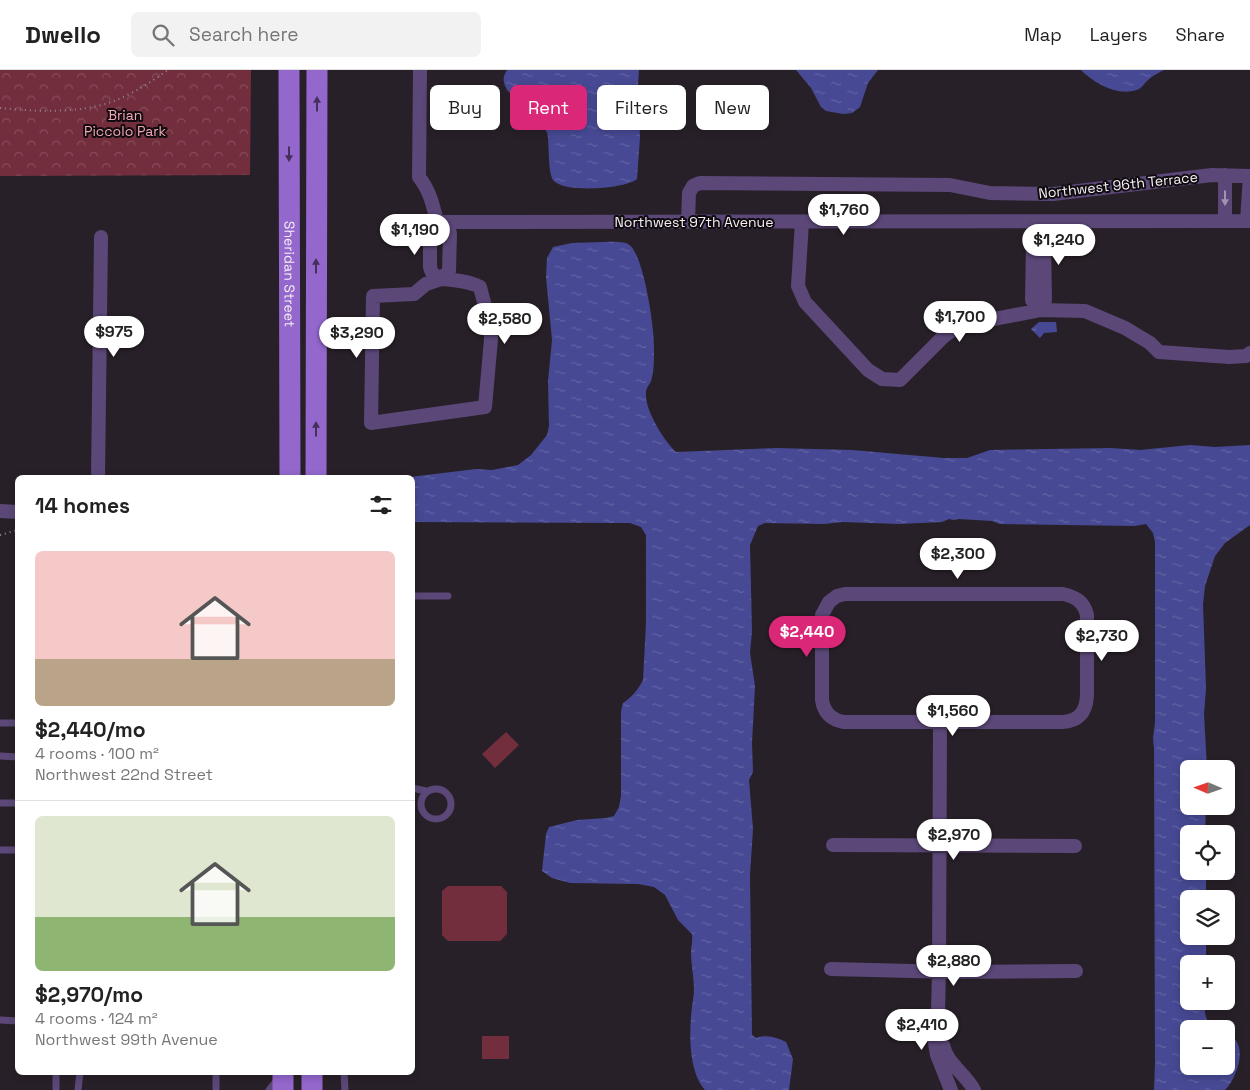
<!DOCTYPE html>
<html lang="en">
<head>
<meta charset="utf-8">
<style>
  body { margin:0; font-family:"Space Grotesk",sans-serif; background:#f2f2f2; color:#222; height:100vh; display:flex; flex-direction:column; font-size:19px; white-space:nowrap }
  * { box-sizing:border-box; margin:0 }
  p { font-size:16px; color:#767676 }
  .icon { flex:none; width:28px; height:28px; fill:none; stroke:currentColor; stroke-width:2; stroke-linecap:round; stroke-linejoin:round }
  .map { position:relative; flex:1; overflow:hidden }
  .details { position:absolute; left:15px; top:405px; width:400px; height:600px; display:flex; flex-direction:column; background:#fff; border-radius:8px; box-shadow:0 2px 8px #0003 }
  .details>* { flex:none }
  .guide { position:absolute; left:430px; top:15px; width:475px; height:45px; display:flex; gap:10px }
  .needle { width:32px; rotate:272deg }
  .fabs { position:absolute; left:1180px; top:690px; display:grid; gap:10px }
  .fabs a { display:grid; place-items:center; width:55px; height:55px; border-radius:8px; background:#fff; box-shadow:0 2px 8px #0003; font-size:25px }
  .price { position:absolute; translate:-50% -42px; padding:0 11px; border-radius:18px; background:#fff; color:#222; font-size:16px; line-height:32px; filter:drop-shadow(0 1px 2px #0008) }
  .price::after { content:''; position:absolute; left:50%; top:30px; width:15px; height:11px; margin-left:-8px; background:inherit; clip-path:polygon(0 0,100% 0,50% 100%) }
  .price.current { background:#db2777; color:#fff }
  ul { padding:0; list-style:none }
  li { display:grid; align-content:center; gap:10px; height:265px; padding:0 20px }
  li+li { border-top:1px solid #e0e0e0 }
  li span { display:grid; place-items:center; height:155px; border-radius:8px; color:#555 }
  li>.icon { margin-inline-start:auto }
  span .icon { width:90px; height:90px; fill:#fffc; stroke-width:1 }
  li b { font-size:21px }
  h2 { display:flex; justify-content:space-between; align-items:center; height:60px; padding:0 20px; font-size:21px }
  .chip { padding:0 18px; border-radius:8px; background:#fff; box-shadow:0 2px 8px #0003; font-size:18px; line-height:45px }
  .chip.current { background:#db2777; color:#fff }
  header { display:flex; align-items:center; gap:30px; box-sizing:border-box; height:70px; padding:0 25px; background:#fff; border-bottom:1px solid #e0e0e0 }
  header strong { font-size:24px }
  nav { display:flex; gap:28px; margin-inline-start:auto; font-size:18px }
  .search { width:350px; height:45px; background:#f2f2f2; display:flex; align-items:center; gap:12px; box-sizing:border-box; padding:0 18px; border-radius:8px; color:#767676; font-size:19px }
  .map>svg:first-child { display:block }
</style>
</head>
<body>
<header>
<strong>Dwello</strong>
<div class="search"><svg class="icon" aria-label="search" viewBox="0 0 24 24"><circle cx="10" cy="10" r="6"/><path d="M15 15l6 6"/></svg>Search here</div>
<nav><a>Map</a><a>Layers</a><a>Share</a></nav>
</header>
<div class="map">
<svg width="1250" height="1020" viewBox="0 0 1250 1020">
  <defs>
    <pattern id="park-crowns" width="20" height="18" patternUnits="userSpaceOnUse" patternTransform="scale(1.25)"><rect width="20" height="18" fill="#722e3d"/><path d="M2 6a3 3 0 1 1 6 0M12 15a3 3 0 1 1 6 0" fill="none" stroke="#874d5a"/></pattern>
    <pattern id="water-ripples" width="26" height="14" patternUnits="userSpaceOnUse" patternTransform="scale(1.25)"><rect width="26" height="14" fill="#474994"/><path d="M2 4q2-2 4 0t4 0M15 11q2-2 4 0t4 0" fill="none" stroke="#6264a4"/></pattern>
  </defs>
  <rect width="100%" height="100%" fill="#282028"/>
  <path fill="#722e3d" d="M 506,662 L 519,675 L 495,698 L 482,684 Z
    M 448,816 L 501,816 L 507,822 L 507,864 L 500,871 L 448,871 L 442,865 L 442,821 Z
    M 482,966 L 509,966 L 509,989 L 482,989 Z"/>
  <path fill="url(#park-crowns)" d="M 0,0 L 251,0 L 250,105 L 0,106 Z"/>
  <path fill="url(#water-ripples)" d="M 507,0 L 639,0 L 638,15 L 640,68 L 637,109 C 625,119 565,123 554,111 C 547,104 550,73 547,62 L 507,20 C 503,12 502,8 507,0 Z
    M 796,0 L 878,0 L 868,13 L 860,37 L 852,43 L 843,44 L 826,41 L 821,37 L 811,18 Z
    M 1081,0 L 1164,0 C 1158,3 1152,6 1147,11 C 1145,13 1142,17 1139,19 C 1119,28 1094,13 1081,0 Z
    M 602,172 C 609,172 622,171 628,174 C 644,182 655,262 654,281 C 654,290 654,302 651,311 C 650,314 646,318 646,322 C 644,339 664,371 676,382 L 776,378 L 852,380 L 944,388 L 967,388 L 990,380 L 1111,378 L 1140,380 L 1190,375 L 1215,377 L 1250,375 L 1250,455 L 1225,473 L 1215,486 L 1205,516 L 1203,534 L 1206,619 L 1204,644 L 1207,699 L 1189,699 L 1189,736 L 1206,736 L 1205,764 L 1189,764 L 1189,801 L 1206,801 L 1206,829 L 1189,829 L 1189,866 L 1206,866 L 1206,894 L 1189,894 L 1189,931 L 1205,931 L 1205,943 L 1208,954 L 1216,959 L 1189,959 L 1189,996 L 1226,996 L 1226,963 C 1250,972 1238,1006 1225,1020 L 1154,1020 L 1155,993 L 1154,679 L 1153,668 L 1155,653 L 1155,472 L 1153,463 L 1146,454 L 1135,456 L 1000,454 L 992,451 L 959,449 L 954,450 L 949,449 L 942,452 L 899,454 L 842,452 L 824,454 L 765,453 L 758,456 L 750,475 L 752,561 L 750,583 L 755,616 L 752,673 L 753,702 L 749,710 L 753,759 L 750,805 L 752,965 L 756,968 C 766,964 777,967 786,972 L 793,989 L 789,1020 L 705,1020 C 687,1000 689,955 693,930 C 696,915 691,898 691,883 C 691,877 693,870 692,864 L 678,850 L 665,825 L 654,817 L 638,814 L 570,813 L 552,808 L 542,801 L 546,764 L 549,757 L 577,750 L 606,748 L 614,746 L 619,737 L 621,726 L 621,641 L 623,633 C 632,627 638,620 643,610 L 646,553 L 646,465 L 641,457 L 630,453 L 413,452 L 412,408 L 410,407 L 476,399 L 492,400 L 518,395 L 531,385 L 547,365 L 549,356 L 548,311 L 552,270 L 546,207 L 547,188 L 553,177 L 572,173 Z
    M 1039,252 L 1056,252 L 1057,262 L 1044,263 L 1040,268 L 1031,259 Z"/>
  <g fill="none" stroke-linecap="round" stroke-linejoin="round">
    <path stroke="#908990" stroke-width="2" stroke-dasharray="1 4" stroke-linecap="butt" d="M 0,38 C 34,41 74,44 108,33 C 130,26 149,13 168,0
      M 0,465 L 18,460"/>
    <path stroke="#5b4778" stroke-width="7" d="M 412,526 L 448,526
      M 0,653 L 18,653
      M 0,686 L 18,687
      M 412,718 L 426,721
      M421 734a15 15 0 1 1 30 0a15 15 0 1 1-30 0Z
      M 0,733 L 18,733
      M 0,780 L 18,780
      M 0,950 L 18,951
      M 344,1002 L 345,1020
      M 56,1020 L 56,1002
      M 78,1020 L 80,1002
      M 216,1020 L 216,1002
      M 269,1020 L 278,1009"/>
    <path stroke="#5b4778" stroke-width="14" d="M 420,0 L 419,107 C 430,121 433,135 437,152
      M 688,151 L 689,123 L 693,116 L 700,113 L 950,115 L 990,123 L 1053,124 L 1212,105 L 1250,106
      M 1225,151 L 1225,105
      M 1247,151 L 1250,106
      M 437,152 L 1250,151
      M 437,152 L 450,163 L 449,201 L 441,209 L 432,203 L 430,197 L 430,167 Z
      M 802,152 L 798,216 L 805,232 L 868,300 L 882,309 L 900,310 L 944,266 L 956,258 L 968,254 L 1041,240 L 1085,241 L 1125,258 L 1150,273 L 1159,282 L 1229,287 L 1246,286 L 1250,283
      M 1037,152 L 1044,173 L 1045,230 L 1041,240 L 1032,230 L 1033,173 Z
      M 441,209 C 454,210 469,211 480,217 L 491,259 L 491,269 L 485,337 L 371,353 L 373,226 L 414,224 L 426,214 Z
      M 98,408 L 101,167
      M 0,441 L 18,442
      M 845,524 L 1063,524 C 1076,527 1084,532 1087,545 L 1087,626 C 1086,642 1079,651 1062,652 L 844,652 C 832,650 824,643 822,630 L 822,545 L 829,532 L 837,526 Z
      M 940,653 L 939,902 L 938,942 L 935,948 L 935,973 L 937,985 L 951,1020
      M 833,775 L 1075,776
      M 831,899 L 952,902 L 1076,901
      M 943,975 C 947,994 965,1003 974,1020"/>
    <g stroke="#9367cc" stroke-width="21">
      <path id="s1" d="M 289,0 L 290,408"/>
      <path d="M 316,408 L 317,0"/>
      <path d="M 283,1020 L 283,1002"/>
      <path d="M 312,1020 L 312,1002"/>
    </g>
  </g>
  <defs><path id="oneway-solid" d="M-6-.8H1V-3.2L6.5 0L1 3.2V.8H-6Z" transform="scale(1.25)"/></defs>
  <g fill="#44305b">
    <use href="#oneway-solid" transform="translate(317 34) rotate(-90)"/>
    <use href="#oneway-solid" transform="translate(289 84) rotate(90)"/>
    <use href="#oneway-solid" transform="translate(316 196) rotate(-90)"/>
    <use href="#oneway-solid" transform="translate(316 359) rotate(-90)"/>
  </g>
  <use fill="#a193b1" href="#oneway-solid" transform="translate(1225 128) rotate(90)"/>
  <g text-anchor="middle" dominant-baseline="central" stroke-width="4" stroke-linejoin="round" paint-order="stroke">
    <g font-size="14" fill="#f2a7b2" stroke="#0f0b0f">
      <text x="125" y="45">Brian<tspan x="125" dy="16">Piccolo Park</tspan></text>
    </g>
    <g font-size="14" fill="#f6f0f6" stroke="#0f0b0f">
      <text transform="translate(1118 115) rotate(-6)">Northwest 96th Terrace</text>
      <text x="694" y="152">Northwest 97th Avenue</text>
      <text stroke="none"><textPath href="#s1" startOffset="204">Sheridan Street</textPath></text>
    </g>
  </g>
</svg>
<div class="fabs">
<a><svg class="needle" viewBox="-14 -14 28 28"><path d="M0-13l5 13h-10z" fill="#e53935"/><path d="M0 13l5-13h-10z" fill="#767676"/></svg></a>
<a><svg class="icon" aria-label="locate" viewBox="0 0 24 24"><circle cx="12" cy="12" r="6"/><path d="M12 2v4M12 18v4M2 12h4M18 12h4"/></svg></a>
<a><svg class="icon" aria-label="layers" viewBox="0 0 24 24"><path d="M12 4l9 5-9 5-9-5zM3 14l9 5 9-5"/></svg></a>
<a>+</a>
<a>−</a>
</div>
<b class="price" style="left:844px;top:166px">$1,760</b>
<b class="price" style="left:415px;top:186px">$1,190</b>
<b class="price" style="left:1059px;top:196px">$1,240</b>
<b class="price" style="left:960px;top:273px">$1,700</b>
<b class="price" style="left:505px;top:275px">$2,580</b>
<b class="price" style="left:114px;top:288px">$975</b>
<b class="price" style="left:357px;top:289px">$3,290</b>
<b class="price" style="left:958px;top:510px">$2,300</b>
<b class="price current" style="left:807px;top:588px">$2,440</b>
<b class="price" style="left:1102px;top:592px">$2,730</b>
<b class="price" style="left:953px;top:667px">$1,560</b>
<b class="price" style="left:954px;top:791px">$2,970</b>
<b class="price" style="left:954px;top:917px">$2,880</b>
<b class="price" style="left:922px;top:981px">$2,410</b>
<div class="guide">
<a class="chip">Buy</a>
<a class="chip current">Rent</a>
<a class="chip">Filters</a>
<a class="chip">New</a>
</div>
<section class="details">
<h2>14 homes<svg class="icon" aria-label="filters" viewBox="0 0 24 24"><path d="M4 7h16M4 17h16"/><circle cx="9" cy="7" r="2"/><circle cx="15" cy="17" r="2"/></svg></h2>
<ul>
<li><span style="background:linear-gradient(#f6c9c9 70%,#b9a48a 0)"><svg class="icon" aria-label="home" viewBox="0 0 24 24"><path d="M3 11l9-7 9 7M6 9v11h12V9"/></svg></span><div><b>$2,440/mo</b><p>4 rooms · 100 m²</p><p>Northwest 22nd Street</p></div></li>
<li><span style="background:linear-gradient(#dfe7d0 65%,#8fb573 0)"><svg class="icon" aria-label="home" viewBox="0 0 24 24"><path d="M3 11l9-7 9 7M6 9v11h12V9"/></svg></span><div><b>$2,970/mo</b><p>4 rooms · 124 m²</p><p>Northwest 99th Avenue</p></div></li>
</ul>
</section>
</div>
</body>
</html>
